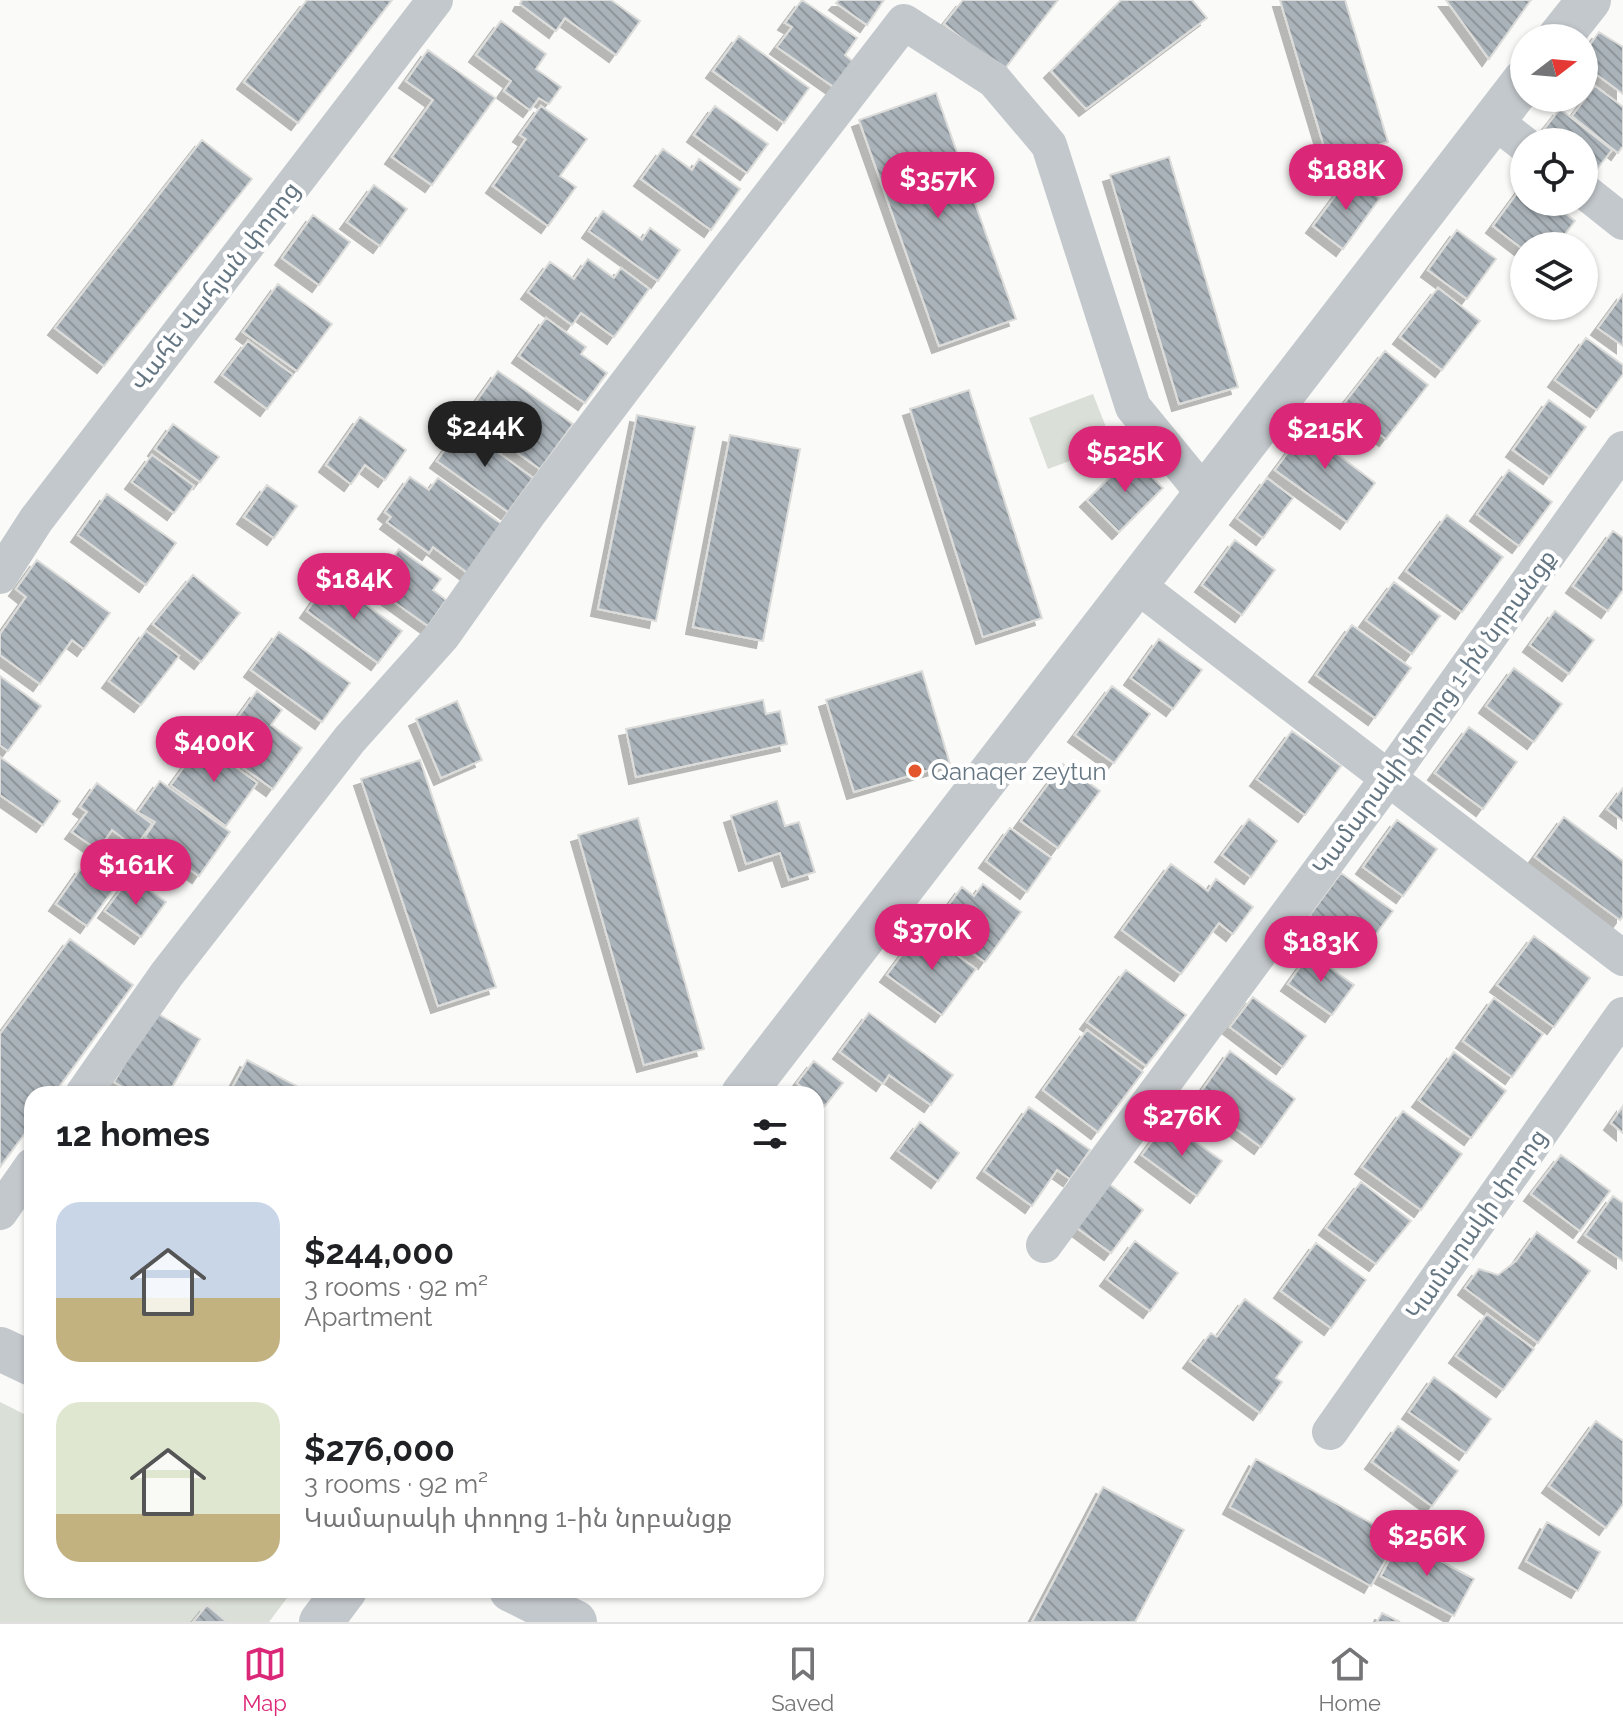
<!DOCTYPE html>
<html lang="en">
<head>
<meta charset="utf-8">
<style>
  body { margin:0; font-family:Raleway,"Noto Sans Armenian",sans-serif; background:#f2f2f2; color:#202124; height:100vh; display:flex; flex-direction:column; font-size:30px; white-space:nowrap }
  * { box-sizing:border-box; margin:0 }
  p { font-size:26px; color:#757577 }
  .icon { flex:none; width:44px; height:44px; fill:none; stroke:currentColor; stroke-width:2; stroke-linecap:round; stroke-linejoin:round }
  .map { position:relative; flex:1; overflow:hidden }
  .details { position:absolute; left:24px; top:1086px; width:800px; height:512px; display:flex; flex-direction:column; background:#fff; border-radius:24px; box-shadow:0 2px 6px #0004 }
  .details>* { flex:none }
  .needle { width:52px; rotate:74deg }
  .fabs { position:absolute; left:1510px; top:24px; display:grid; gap:16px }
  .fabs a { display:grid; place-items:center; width:88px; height:88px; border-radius:50%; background:#fff; box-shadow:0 2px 6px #0004; font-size:40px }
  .price { position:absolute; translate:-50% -68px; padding:0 18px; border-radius:28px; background:#db2777; color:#fff; font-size:26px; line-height:52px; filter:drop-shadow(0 2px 4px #0008) }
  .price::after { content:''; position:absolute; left:50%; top:48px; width:24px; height:18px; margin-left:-12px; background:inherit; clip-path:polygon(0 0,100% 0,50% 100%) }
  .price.current { background:#222; color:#fff }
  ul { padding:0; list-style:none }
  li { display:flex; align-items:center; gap:24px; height:200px; padding:0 32px }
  li span { display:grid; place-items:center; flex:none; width:224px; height:160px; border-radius:24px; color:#555 }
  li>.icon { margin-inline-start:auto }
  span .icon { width:96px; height:96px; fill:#fffc; stroke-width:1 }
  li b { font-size:34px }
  h2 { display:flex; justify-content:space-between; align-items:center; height:96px; padding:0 32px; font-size:34px }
  .dock { display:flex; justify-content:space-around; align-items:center; height:112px; border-top:2px solid #e0e0e0; background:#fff; font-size:22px; color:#757577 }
  .dock a { display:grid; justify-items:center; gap:4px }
  .dock .current { color:#db2777 }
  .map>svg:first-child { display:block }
</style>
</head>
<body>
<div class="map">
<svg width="1623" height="1622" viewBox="0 0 1623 1622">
  <defs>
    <pattern id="building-back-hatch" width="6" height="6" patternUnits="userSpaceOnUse" patternTransform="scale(2)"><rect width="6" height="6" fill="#aab3b9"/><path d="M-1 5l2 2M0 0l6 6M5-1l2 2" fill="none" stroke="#8e969c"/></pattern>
    <filter id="shadow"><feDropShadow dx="-7" dy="7" stdDeviation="0" flood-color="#0004"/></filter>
  </defs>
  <rect width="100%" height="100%" fill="#fafaf8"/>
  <path fill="#dadfd7" d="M 1093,394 L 1113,445 L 1048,469 L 1029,418 Z
    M 0,1402 L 32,1418 L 32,1590 L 293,1590 L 269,1622 L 0,1622 Z"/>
  <path fill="url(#building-back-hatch)" stroke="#dcdcda" stroke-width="2" filter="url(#shadow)" d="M 307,0 L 392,0 L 298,123 L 244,82 Z
    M 522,0 L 611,0 L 640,21 L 616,55 L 565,18 L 556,31 L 520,4 Z
    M 802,0 L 857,38 L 845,55 L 856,64 L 838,90 L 777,47 L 792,27 L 785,23 Z
    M 839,0 L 884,0 L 867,25 L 836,3 Z
    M 963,0 L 1058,0 L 1003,71 L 944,24 Z
    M 1121,0 L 1192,0 L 1207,18 L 1086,109 L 1051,71 Z
    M 1280,0 L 1345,0 L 1388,142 L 1328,160 Z
    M 1446,0 L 1531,0 L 1489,59 Z
    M 501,21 L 546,54 L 536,69 L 561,87 L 549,104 L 539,98 L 530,110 L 504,91 L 511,81 L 476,55 Z
    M 1599,32 L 1623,47 L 1623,94 L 1584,65 L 1584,53 Z
    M 739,36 L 809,88 L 784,123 L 713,71 Z
    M 428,50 L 495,98 L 432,185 L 392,157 L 433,100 L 406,81 Z
    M 1595,86 L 1623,107 L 1623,146 L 1618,153 L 1572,116 Z
    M 936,93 L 1016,319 L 939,346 L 859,120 Z
    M 541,106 L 587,139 L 560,176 L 576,187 L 548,226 L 493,186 L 526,139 L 520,135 Z
    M 715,106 L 768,144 L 747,173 L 694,135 Z
    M 1560,109 L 1612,150 L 1585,184 L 1584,142 L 1534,142 Z
    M 202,140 L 252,179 L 104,366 L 55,328 Z
    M 663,149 L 692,170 L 699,159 L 740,189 L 711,230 L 641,179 Z
    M 1169,157 L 1238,387 L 1179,404 L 1110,175 Z
    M 1350,176 L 1380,198 L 1343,249 L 1313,226 Z
    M 1524,184 L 1524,202 L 1550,202 L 1575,221 L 1556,246 L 1524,246 L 1524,250 L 1493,226 Z
    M 374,185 L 407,209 L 380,246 L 347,222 Z
    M 603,211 L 642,240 L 650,228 L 680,250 L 658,281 L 589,231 Z
    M 313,215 L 350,242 L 319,285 L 282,258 Z
    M 1457,230 L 1496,259 L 1467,299 L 1428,270 Z
    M 588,259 L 614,278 L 621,268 L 649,289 L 614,337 L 581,313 L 572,325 L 528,292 L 550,262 L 574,279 Z
    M 278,284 L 332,324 L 297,371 L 243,332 Z
    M 1438,288 L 1480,321 L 1442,370 L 1400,337 Z
    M 1623,294 L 1623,346 L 1598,328 Z
    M 546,318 L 586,347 L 581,354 L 607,373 L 585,403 L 519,356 Z
    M 1586,338 L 1623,365 L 1623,374 L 1597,410 L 1555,380 Z
    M 248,341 L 293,375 L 267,409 L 222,375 Z
    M 1385,351 L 1428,385 L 1386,439 L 1343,405 Z
    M 498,371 L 573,424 L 540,469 L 466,416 Z
    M 969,390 L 1042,618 L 983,637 L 910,409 Z
    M 1549,400 L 1586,427 L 1550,477 L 1513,450 Z
    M 637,415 L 695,427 L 656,621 L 598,609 Z
    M 1315,416 L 1342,436 L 1332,450 L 1375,483 L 1347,522 L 1275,470 Z
    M 360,417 L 406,450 L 385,480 L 365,465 L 351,484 L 326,465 Z
    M 173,424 L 219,457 L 200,482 L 155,449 Z
    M 462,426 L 533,478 L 508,512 L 437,461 Z
    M 730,435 L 800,449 L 763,641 L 693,627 Z
    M 152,455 L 194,486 L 174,513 L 132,482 Z
    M 1131,456 L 1163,488 L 1119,532 L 1087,500 Z
    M 1509,470 L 1552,502 L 1519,546 L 1477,514 Z
    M 410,477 L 429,490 L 438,478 L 504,526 L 469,574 L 433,547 L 429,553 L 387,522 L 391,517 L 385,512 Z
    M 1267,478 L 1293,498 L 1263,538 L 1237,518 Z
    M 267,485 L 297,506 L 274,538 L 244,517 Z
    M 107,494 L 176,543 L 146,585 L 78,535 Z
    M 1447,515 L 1503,557 L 1462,612 L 1406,571 Z
    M 1613,531 L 1623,538 L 1623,590 L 1608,611 L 1573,586 Z
    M 1235,540 L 1275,570 L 1242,615 L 1202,585 Z
    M 399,549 L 441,579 L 433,590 L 446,600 L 428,626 L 372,586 Z
    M 37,560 L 110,613 L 84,649 L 72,640 L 40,684 L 0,655 L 0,634 L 26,597 L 16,589 Z
    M 193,575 L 240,613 L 201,662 L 153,624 Z
    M 330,578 L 402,631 L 378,663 L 307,611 Z
    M 1394,582 L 1440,616 L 1412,654 L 1366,620 Z
    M 1555,611 L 1594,640 L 1569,674 L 1530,645 Z
    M 1352,625 L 1411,668 L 1375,718 L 1316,675 Z
    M 146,631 L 179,656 L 141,705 L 109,681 Z
    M 279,632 L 350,683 L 322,722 L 251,670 Z
    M 1159,639 L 1202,670 L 1173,709 L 1131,678 Z
    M 1514,668 L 1562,704 L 1534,742 L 1486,706 Z
    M 922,671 L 950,764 L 854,792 L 826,700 Z
    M 0,676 L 41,706 L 8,751 L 0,745 Z
    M 1112,686 L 1150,714 L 1114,763 L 1075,735 Z
    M 257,691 L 282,710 L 271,725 L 302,748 L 273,789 L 216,748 Z
    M 763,700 L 766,714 L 780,711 L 787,744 L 636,777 L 626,729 Z
    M 457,701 L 482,760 L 441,778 L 416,719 Z
    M 1469,727 L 1517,762 L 1483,809 L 1435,773 Z
    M 1292,731 L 1341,766 L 1305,815 L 1257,779 Z
    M 202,742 L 257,783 L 226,826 L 171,785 Z
    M 0,757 L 60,801 L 43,825 L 0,795 Z
    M 420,760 L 496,987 L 438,1006 L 361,779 Z
    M 1063,764 L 1100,791 L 1058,848 L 1021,821 Z
    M 160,781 L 230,832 L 199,876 L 145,837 L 155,822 L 138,812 Z
    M 97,783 L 152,824 L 135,847 L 112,830 L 98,850 L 72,832 L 87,812 L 80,807 Z
    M 1623,788 L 1623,821 L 1607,809 Z
    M 777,801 L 785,826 L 799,822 L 815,872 L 789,880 L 780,853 L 746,864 L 731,816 Z
    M 1564,817 L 1623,861 L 1623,916 L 1620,920 L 1535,857 Z
    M 638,818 L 704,1049 L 644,1065 L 578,835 Z
    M 1249,819 L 1277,841 L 1251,877 L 1222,855 Z
    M 1397,820 L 1437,849 L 1403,896 L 1363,867 Z
    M 1010,828 L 1051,858 L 1027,892 L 986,861 Z
    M 1171,864 L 1208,891 L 1216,879 L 1253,907 L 1233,934 L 1219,923 L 1181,974 L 1122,930 Z
    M 82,867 L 113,890 L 87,926 L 56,904 Z
    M 1341,873 L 1393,911 L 1362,953 L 1310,915 Z
    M 131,876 L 166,902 L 141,937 L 105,911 Z
    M 983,884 L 1021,912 L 985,962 L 934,925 L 962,887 L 974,896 Z
    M 921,929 L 976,969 L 942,1015 L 887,975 Z
    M 1534,936 L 1590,978 L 1554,1027 L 1497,985 Z
    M 70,939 L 133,985 L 54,1094 L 32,1094 L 32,1124 L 0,1167 L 0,1034 Z
    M 1310,953 L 1354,985 L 1332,1015 L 1288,984 Z
    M 1126,970 L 1186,1015 L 1146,1066 L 1087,1022 Z
    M 1253,997 L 1306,1036 L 1283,1067 L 1230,1027 Z
    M 1494,998 L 1543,1034 L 1512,1077 L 1463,1041 Z
    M 155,1012 L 200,1039 L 168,1094 L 135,1094 L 114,1082 Z
    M 869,1013 L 953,1075 L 931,1105 L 889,1075 L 883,1084 L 840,1052 Z
    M 1087,1030 L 1143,1072 L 1098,1132 L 1043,1090 Z
    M 1230,1051 L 1295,1099 L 1261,1147 L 1196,1099 Z
    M 1454,1052 L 1506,1091 L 1471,1138 L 1419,1100 Z
    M 247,1060 L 302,1089 L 300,1094 L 229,1094 Z
    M 814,1061 L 843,1083 L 825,1106 L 816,1099 L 816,1094 L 810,1094 L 797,1083 Z
    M 1623,1106 L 1623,1133 L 1611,1123 Z
    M 1029,1107 L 1090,1150 L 1070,1179 L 1057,1170 L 1032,1206 L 984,1171 Z
    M 1403,1111 L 1462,1154 L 1421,1210 L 1362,1167 Z
    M 1167,1121 L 1222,1161 L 1197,1196 L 1142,1155 Z
    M 920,1122 L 959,1153 L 938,1181 L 898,1151 Z
    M 1561,1155 L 1610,1191 L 1580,1231 L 1531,1194 Z
    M 1361,1182 L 1411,1221 L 1376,1264 L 1326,1228 Z
    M 1108,1183 L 1143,1210 L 1111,1253 L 1076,1227 Z
    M 1613,1196 L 1623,1203 L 1623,1261 L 1585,1235 Z
    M 1537,1232 L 1590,1271 L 1538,1343 L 1465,1288 L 1479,1269 L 1498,1275 L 1516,1261 Z
    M 1135,1241 L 1178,1273 L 1150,1311 L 1107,1279 Z
    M 1316,1243 L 1366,1280 L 1331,1328 L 1281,1291 Z
    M 1245,1299 L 1302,1342 L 1276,1378 L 1282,1382 L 1260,1413 L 1190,1361 L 1211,1333 L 1217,1337 Z
    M 1487,1314 L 1534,1349 L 1503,1390 L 1456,1356 Z
    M 1434,1377 L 1491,1419 L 1466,1453 L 1409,1412 Z
    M 1596,1421 L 1623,1441 L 1623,1504 L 1606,1528 L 1549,1486 Z
    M 1398,1426 L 1458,1471 L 1432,1506 L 1372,1462 Z
    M 1256,1459 L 1398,1538 L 1371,1586 L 1230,1507 Z
    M 1103,1487 L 1184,1530 L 1135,1622 L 1032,1622 Z
    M 1547,1522 L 1600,1552 L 1578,1591 L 1526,1561 Z
    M 1400,1539 L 1474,1579 L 1454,1616 L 1381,1576 Z
    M 207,1605 L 227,1622 L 193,1622 Z
    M 1382,1613 L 1400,1622 L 1377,1622 Z"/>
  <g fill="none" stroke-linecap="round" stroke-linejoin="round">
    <path stroke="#c3c8cc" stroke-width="36" d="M 1493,120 L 1524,144
      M 1584,191 L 1623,222
      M 0,576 L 36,520 L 435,0
      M 1138,586 L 1623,958
      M 83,1094 L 167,974 L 350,739 L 443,635 L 529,513 L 725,254 L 904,22 L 994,80 L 1049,145 L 1133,407 L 1206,496
      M 0,1212 L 32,1166
      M 1044,1245 L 1387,780 L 1623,449
      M 1330,1432 L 1623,1015"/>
    <path stroke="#c3c8cc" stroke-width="44" d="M 1559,38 L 1589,0
      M 743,1094 L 1524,81
      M 0,1349 L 32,1364
      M 511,1590 L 575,1622
      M 321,1622 L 345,1590"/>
  </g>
  <circle fill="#e4572e" stroke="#fff" stroke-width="3" cx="915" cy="771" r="8"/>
  <g text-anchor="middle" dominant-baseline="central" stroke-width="8" stroke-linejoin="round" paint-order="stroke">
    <g font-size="24" fill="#657683" stroke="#fff">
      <text transform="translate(215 286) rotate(-52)">Վահե Վահյան փողոց</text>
      <text transform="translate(1434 712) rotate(-54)">Կամարակի փողոց 1-ին նրբանցք</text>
      <text transform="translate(1476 1224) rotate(-55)">Կամարակի փողոց</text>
    </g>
    <g font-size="24" fill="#657683" stroke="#fff" text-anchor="start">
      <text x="931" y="771">Qanaqer zeytun</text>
    </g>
  </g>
</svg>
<div class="fabs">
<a><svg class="needle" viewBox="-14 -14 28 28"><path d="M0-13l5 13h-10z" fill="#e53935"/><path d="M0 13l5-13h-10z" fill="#757577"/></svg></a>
<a><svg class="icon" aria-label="locate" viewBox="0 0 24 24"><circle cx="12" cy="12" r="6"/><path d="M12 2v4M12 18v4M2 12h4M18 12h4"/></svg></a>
<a><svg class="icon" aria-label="layers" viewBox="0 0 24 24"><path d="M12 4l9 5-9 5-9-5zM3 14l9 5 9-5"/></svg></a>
</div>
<b class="price" style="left:1346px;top:212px">$188K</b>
<b class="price" style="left:938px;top:220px">$357K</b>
<b class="price current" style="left:485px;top:469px">$244K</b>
<b class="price" style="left:1325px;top:471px">$215K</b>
<b class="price" style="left:1125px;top:494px">$525K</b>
<b class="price" style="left:354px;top:621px">$184K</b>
<b class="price" style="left:214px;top:784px">$400K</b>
<b class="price" style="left:136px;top:907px">$161K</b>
<b class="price" style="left:932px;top:972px">$370K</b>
<b class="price" style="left:1321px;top:984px">$183K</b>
<b class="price" style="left:1182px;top:1158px">$276K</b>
<b class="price" style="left:1427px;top:1578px">$256K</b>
<section class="details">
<h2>12 homes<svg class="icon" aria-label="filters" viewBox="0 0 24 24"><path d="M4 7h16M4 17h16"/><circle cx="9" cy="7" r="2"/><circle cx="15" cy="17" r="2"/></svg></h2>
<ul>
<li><span style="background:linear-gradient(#c9d6e8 60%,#c2b280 0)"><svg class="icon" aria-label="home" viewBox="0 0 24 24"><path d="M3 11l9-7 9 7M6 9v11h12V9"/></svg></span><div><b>$244,000</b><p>3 rooms · 92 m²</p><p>Apartment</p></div></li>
<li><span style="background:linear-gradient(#dfe7d0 70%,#c2b280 0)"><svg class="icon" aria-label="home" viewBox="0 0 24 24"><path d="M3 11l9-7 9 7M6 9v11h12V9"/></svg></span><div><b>$276,000</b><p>3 rooms · 92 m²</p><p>Կամարակի փողոց 1-ին նրբանցք</p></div></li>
</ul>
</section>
</div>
<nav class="dock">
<a class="current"><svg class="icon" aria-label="map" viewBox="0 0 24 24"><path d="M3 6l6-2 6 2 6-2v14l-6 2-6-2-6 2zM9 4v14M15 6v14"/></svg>Map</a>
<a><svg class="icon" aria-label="saved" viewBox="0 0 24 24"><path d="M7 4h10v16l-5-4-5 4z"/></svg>Saved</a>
<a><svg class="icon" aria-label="home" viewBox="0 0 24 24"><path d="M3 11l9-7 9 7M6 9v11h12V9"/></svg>Home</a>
</nav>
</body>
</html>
